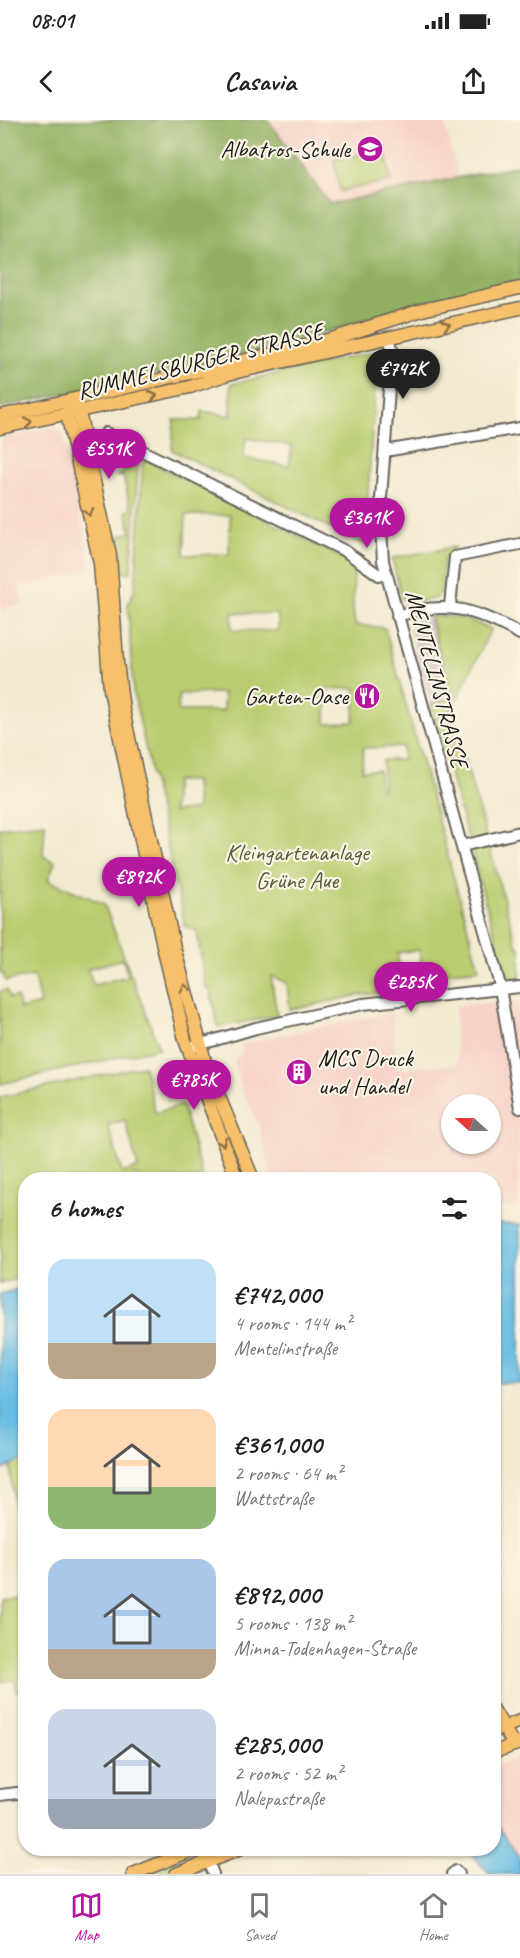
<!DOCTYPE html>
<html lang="en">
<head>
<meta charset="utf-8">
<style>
  body { margin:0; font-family:Caveat,sans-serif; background:#f6f6f6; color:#222; height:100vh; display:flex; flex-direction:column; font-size:22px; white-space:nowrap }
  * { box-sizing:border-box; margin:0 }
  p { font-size:20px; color:#767676 }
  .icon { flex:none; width:33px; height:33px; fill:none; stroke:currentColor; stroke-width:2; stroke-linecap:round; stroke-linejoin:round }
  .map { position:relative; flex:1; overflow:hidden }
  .drawer { position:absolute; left:18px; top:1052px; width:483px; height:684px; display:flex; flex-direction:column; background:#fff; border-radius:24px; box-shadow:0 2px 4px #0004 }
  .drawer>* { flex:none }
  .needle { width:39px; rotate:291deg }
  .buttons { position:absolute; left:441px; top:974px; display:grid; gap:12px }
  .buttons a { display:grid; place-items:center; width:60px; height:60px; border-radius:50%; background:#fff; box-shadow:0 2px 4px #0004; font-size:30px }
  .price { position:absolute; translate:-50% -51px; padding:0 14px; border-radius:21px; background:#b5179e; color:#fff; font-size:20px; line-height:39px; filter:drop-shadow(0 2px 3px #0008) }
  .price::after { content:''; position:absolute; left:50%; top:36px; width:18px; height:14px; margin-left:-9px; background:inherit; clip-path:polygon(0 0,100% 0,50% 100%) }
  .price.selected { background:#222; color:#fff }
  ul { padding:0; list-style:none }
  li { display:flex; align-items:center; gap:18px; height:150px; padding:0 30px }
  li span { display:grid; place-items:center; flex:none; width:168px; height:120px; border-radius:18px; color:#555 }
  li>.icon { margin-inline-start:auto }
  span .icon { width:72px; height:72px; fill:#fffc; stroke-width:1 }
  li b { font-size:26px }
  h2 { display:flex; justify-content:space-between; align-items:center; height:72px; padding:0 30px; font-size:26px }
  .status { display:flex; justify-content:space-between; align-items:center; height:42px; padding:0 30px; background:#fff; direction:ltr }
  .status svg { height:16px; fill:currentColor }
  header { display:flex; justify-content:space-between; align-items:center; height:78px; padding:0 30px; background:#fff; font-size:27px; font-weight:700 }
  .dock { display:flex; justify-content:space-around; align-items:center; height:84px; border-top:2px solid #e0e0e0; background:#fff; font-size:16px; color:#767676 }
  .dock a { display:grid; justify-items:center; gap:3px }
  .dock .selected { color:#b5179e }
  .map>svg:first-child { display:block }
</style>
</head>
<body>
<div class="status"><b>08:01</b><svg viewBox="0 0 49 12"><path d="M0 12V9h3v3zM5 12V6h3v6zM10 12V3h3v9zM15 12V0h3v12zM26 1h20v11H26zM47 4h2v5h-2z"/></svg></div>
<header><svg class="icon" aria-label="back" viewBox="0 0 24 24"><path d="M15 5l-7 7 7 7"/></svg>Casavia<svg class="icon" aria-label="share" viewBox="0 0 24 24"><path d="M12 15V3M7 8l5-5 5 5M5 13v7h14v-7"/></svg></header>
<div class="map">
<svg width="520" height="1754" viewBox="0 0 520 1754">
  <rect width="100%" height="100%" fill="#fcf5e5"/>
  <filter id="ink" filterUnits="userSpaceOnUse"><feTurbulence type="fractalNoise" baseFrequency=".0167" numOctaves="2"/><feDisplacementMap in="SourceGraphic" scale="12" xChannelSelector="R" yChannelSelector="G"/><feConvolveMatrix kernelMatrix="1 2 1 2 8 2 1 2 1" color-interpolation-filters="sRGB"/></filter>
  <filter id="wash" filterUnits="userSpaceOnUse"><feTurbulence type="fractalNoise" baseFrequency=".008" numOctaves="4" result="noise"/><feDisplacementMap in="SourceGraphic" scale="24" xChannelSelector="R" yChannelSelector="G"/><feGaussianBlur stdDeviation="1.35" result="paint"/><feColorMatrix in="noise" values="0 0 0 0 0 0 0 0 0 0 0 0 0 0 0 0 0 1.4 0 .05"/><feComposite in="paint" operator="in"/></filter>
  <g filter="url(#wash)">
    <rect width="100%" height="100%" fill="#f3ead0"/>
    <path fill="#f7d1c7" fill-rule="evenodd" d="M 268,0 L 444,0 L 458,57 L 329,84 Z
      M 50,308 L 58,310 L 62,314 L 92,450 L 19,467 L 22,484 L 0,489 L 0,319 Z
      M 520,880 L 520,1088 L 494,1087 L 494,1059 L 272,1059 L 260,1008 L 240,966 L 234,940 L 243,933 L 241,924 L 392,892 L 396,949 L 457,945 L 455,886 ZM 452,984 L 490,984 L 490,1023 L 452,1023 Z
      M 520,1637 L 520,1738 L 494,1703 L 494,1647 Z"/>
    <path fill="#d2bfc0" d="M 430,497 L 452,579 L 431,585 L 409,508 L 413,500 Z"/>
    <path fill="#b9cd70" stroke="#6a7446" stroke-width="1.5" fill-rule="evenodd" d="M 385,29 L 391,61 L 340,71 L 334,40 Z
      M 372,232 L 377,236 L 366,404 L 367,426 L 172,330 L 174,300 L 201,300 L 202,291 L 231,296 L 231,264 ZM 246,318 L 292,326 L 289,346 L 243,338 Z
      M 96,321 L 122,327 L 120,332 L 112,331 L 105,346 L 108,350 L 103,351 Z
      M 129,328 L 139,332 L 131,452 L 124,452 L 118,416 L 131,413 L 126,391 L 131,389 L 123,356 L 117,357 L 117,355 L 122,354 L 130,339 L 125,336 Z
      M 143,338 L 354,444 L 353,490 L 355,505 L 385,508 L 479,849 L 424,855 L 419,830 L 397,833 L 404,870 L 355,876 L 290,890 L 287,863 L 271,856 L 277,896 L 218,907 L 210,869 L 206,869 L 197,811 L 185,806 L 133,571 L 128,483 L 135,470 ZM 186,395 L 230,395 L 229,434 L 184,435 ZM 232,493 L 278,494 L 278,511 L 232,510 ZM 356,568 L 354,602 L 326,604 L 327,569 ZM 224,573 L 223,591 L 178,591 L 179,574 ZM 403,627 L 403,640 L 383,640 L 383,668 L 380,669 L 379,650 L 362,651 L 363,628 ZM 175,661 L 195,661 L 197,689 L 173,692 Z
      M 455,427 L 444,440 L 441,473 L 434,479 L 409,484 L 402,479 L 392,438 Z
      M 444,496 L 462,498 L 491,509 L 451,591 L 517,827 L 520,827 L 520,857 L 513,858 L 505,853 L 431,585 L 452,578 L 430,497 Z
      M 45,703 L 43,736 L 55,742 L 48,760 L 104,784 L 159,928 L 0,964 L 0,871 L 7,870 L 10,878 L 17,877 L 20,889 L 40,884 L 34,856 L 5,861 L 3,853 L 0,853 L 0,708 ZM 123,839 L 128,856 L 94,865 L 87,849 Z
      M 144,946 L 155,993 L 182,985 L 203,1059 L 139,1059 L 137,1055 L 121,1059 L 26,1059 L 25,1156 L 0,1164 L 0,977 ZM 125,1000 L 138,1048 L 122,1053 L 108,1005 Z
      M 25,1339 L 25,1445 L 20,1449 L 10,1345 Z
      M 25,1459 L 25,1569 L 16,1571 L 15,1560 L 0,1562 L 0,1477 L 19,1475 L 17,1460 Z
      M 189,1736 L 192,1742 L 160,1754 L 144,1754 Z"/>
    <path fill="#92b062" stroke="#57663f" stroke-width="1.5" d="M 0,0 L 268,0 L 330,84 L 520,45 L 520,161 L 416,183 L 285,225 L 0,288 Z"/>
    <path fill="#67bde4" stroke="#426c80" stroke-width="1.5" d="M 494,1103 L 520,1105 L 520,1263 L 494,1263 Z
      M 25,1167 L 25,1339 L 0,1351 L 0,1174 Z
      M 494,1702 L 520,1737 L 520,1754 L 489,1754 L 467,1728 L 494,1728 Z"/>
  </g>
  <g filter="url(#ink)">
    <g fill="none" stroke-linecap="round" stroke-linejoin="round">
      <defs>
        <path id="minor" d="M 389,218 L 392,228 L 380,392 L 383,441 L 499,862 L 520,988
          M 106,313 L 345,431 L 379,455 L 386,453
          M 385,331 L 520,308
          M 450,486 L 455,437 L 520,424
          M 397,496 C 447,479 476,490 520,514
          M 462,726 L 520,712
          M 188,928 L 256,908 L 363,884 L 520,867
          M 0,1675 L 26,1672
          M 203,1728 L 213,1754
          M 452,1754 L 456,1751 L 459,1754"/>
        <path id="major" d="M 70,281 L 79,292 L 110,435 L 117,542 L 123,590 L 174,827 L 206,945 L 253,1059
          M 70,281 L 67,294 L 100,444 L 110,570 L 163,826 L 185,920 L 237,1059
          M 0,296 L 273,234 L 335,218 L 422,190 L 520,168
          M 0,308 L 190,267 L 228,254 L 520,188
          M 494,1591 L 514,1625
          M 494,1611 L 520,1601
          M 494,1632 L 520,1623
          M 133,1754 L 198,1728
          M 176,1754 L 243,1728"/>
      </defs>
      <use href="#minor" stroke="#67645b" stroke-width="14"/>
      <use href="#major" stroke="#67645b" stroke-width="15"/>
      <use href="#minor" stroke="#fff" stroke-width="10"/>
      <use href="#major" stroke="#f7c06b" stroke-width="12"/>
    </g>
    <defs><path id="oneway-chevron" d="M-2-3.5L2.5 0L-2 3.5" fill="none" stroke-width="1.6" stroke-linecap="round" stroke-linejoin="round" transform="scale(1.5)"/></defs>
    <g stroke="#8a6e44">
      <use href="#oneway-chevron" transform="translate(446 205) rotate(-13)"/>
      <use href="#oneway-chevron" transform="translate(153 276) rotate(-13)"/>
      <use href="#oneway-chevron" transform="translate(28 302) rotate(-12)"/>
      <use href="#oneway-chevron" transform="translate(89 392) rotate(77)"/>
      <use href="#oneway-chevron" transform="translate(185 868) rotate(-105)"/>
      <use href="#oneway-chevron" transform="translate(222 1022) rotate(68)"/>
    </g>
  </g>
  <defs>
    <symbol id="school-disc" viewBox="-11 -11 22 22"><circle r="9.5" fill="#b5179e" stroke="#fcf5e5"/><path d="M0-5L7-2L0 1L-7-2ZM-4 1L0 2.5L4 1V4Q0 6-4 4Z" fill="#fff"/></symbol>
    <symbol id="restaurant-disc" viewBox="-11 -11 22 22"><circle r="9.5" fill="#b5179e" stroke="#fcf5e5"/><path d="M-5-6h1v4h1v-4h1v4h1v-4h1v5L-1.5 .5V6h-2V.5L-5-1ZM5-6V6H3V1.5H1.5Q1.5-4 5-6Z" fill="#fff"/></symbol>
    <symbol id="building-disc" viewBox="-11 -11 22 22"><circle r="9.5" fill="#b5179e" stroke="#fcf5e5"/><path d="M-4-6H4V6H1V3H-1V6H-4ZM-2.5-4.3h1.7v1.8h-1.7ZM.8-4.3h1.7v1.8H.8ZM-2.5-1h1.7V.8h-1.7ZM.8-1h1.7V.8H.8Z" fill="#fff"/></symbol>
  </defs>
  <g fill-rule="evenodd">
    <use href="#school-disc" x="355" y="14" width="30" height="30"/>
    <use href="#restaurant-disc" x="352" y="561" width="30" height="30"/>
    <use href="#building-disc" x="284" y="937" width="30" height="30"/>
  </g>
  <g text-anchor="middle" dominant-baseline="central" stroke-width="4.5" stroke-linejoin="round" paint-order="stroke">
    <g font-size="24" fill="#1c1c1c" stroke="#fcf5e5" text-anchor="end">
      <text x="350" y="29">Albatros-Schule</text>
      <text x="348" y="576">Garten-Oase</text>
      <text x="318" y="938" text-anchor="start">MCS Druck<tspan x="318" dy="28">und Handel</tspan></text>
    </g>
    <g font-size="24" fill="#1c1c1c" stroke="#fcf5e5">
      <text transform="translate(200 241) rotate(-14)">RUMMELSBURGER STRASSE</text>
      <text transform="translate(437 559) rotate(75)">MENTELINSTRASSE</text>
    </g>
    <g font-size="24" fill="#535a39" stroke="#fcf5e5">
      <text x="297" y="732">Kleingartenanlage<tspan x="297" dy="28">Grüne Aue</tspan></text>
    </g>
  </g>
</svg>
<div class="buttons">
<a><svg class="needle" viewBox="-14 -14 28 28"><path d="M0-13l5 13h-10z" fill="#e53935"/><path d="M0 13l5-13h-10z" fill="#767676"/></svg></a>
</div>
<b class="price selected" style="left:403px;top:280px">€742K</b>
<b class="price" style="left:109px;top:360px">€551K</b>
<b class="price" style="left:367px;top:429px">€361K</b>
<b class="price" style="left:139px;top:788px">€892K</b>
<b class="price" style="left:411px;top:893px">€285K</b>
<b class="price" style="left:194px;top:991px">€785K</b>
<section class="drawer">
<h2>6 homes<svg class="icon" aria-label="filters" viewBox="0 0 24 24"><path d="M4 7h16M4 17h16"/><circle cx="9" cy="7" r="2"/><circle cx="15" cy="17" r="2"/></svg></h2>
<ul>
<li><span style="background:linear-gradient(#bfe0f5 70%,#b9a48a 0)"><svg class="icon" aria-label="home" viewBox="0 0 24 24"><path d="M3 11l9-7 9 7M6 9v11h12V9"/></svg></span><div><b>€742,000</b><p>4 rooms · 144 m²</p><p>Mentelinstraße</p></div></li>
<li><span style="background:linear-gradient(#ffd9b3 65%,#8fb573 0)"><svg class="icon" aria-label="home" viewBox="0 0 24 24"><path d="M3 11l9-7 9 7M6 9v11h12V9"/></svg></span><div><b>€361,000</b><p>2 rooms · 64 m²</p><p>Wattstraße</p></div></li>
<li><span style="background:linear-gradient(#a9c7e8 75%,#b9a48a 0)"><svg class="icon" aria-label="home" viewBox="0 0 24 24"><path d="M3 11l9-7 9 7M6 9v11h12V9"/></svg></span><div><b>€892,000</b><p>5 rooms · 138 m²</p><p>Minna-Todenhagen-Straße</p></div></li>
<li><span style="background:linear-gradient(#c9d6e8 75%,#9aa5b1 0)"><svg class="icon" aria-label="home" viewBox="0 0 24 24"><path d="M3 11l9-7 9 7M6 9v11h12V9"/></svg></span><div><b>€285,000</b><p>2 rooms · 52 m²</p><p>Nalepastraße</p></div></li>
</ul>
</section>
</div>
<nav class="dock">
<a class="selected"><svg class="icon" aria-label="map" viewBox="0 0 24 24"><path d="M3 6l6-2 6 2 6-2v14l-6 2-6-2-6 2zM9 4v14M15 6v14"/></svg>Map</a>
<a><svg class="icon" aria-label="saved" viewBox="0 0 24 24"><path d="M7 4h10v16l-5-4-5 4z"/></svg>Saved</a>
<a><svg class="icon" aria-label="home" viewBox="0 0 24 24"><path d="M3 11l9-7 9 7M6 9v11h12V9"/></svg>Home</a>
</nav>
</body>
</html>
